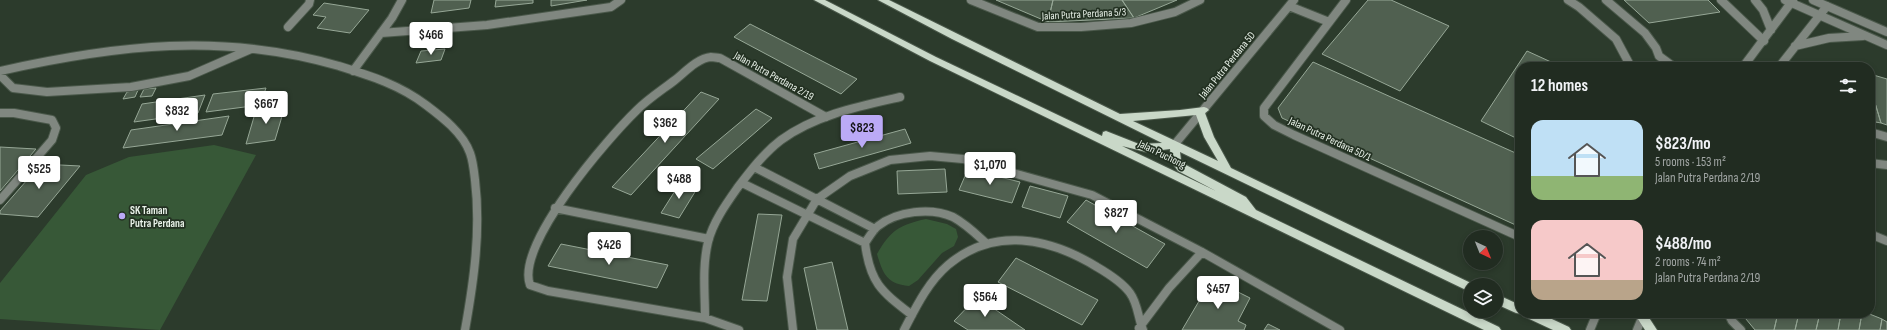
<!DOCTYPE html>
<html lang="en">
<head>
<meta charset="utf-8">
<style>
  body { margin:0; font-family:"Sofia Sans Condensed",sans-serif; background:#29342a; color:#f1f3f6; height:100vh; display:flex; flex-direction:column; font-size:15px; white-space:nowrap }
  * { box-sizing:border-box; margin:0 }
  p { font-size:13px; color:#a2a7a5 }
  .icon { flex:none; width:22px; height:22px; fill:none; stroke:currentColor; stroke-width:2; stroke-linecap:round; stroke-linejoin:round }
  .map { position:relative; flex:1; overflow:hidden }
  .side { position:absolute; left:1515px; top:62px; width:360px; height:256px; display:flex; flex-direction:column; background:#212c21; border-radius:16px; box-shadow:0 2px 6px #0003,0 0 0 1px #3e483f }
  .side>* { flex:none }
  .needle { width:26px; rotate:137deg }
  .controls { position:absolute; left:1463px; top:230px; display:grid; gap:8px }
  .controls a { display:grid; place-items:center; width:40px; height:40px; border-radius:50%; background:#212c21; box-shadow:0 2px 6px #0003,0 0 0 1px #3e483f; font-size:20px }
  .price { position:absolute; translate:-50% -34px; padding:0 9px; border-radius:4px; background:#fff; color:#222; font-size:13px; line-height:26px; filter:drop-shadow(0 1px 2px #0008) }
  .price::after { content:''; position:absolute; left:50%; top:24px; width:12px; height:9px; margin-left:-6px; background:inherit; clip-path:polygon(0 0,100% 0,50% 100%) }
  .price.on { background:#bbaaf6; color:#111 }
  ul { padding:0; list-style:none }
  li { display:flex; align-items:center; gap:12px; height:100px; padding:0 16px }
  li span { display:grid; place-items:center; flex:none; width:112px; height:80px; border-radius:12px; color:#555 }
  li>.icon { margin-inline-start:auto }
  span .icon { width:48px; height:48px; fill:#fffc; stroke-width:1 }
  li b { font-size:17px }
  h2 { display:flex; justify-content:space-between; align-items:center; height:48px; padding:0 16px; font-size:17px }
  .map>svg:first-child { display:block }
</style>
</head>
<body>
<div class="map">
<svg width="1887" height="330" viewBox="0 0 1887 330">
  <rect width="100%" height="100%" fill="#2c3b2c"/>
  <path fill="#375837" d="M 214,145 L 256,155 L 160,330 L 0,319 L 0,283 L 86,175 L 129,157 Z
    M 926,219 L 947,224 L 956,229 L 958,237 L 954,246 L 942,253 L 918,280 L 909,286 C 887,284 883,274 877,254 C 891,230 899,225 926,219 Z"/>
  <path fill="#506050" stroke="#96a796" d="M 434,0 L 471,0 L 469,8 L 431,13 Z
    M 496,0 L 533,0 L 533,3 L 495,7 Z
    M 551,0 L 587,0 L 551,6 Z
    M 996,0 L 1053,0 L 1048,22 Z
    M 1053,0 L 1122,0 L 1134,18 L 1048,22 Z
    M 1122,0 L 1177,0 L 1134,18 Z
    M 1368,0 L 1391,0 L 1449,26 L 1400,91 L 1322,54 Z
    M 1624,0 L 1708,0 L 1720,12 L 1649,23 Z
    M 324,3 L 369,10 L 350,33 L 317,28 L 326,17 L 313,15 Z
    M 750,24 L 857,79 L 841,94 L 734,37 Z
    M 445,49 L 441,60 L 416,63 L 421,51 Z
    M 1527,51 L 1562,67 L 1520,67 L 1520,140 L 1481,121 Z
    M 1313,62 L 1520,155 L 1520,227 L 1282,118 L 1278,108 Z
    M 1870,74 L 1887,79 L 1887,125 L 1881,123 L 1870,86 Z
    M 1870,86 L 1881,123 L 1870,121 Z
    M 156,88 L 152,96 L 140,97 L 144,89 Z
    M 266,88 L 260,105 L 206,112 L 213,94 Z
    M 138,90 L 135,97 L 123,99 L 127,92 Z
    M 701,92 L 719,99 L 631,195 L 612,187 Z
    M 205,95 L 198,113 L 134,122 L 142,104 Z
    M 285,106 L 275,140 L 246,144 L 256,110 Z
    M 756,109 L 772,118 L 713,169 L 696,159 Z
    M 229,116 L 222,135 L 123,148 L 131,130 Z
    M 905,129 L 911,143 L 819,169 L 814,154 Z
    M 0,147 L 36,149 L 0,191 Z
    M 41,164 L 80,166 L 38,217 L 0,214 L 0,211 Z
    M 945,169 L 947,192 L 898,194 L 897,171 Z
    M 968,169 L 1020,182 L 1012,203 L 959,190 Z
    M 680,183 L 698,187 L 679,218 L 661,213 Z
    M 1030,186 L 1068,196 L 1060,218 L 1022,207 Z
    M 1086,200 L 1165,244 L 1147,268 L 1067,222 Z
    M 758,214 L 782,215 L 767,301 L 742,300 Z
    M 561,244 L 668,265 L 657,288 L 548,266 Z
    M 1016,258 L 1098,300 L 1082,325 L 998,282 Z
    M 832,262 L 848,330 L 817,330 L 804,268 Z
    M 1212,279 L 1250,298 L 1238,321 L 1246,325 L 1244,330 L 1182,330 Z
    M 977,297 L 1025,330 L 968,330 L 954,321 Z
    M 1741,313 L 1778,313 L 1774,330 L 1755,330 Z
    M 1778,313 L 1799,313 L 1795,330 L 1774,330 Z
    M 1799,313 L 1820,313 L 1816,330 L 1795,330 Z
    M 1820,313 L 1841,313 L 1838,330 L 1816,330 Z
    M 1841,313 L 1862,313 L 1859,330 L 1838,330 Z
    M 1862,313 L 1867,313 L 1882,319 L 1880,330 L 1859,330 Z
    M 1882,319 L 1887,322 L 1887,330 L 1880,330 Z
    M 1268,324 L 1280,330 L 1264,330 Z"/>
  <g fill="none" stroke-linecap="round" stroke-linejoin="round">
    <defs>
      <path id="service" d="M 1606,0 L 1645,33 L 1656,48 L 1659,56 L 1674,67
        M 1721,0 L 1764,41
        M 0,113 L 14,113 L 52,120 L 56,128 L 52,140 L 0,200
        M 1870,132 L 1887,137
        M 1870,234 L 1887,241"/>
      <path id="minor" d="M 971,0 L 1038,27 L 1081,27 L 1131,23 L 1175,12 L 1200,0
        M 1346,0 L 1264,108 L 1264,116 L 1274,125 L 1294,135 L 1520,237
        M 1568,0 L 1579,7 L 1616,39 L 1631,67
        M 1289,6 L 1329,22
        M 288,27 L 309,4 L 310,0
        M 381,33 L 487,25 L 611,7 L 621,0
        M 0,71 C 116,45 223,32 339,66 C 371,76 400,85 426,105 C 442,117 463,133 470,153 C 473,161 474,171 475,180 C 481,230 474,280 465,330
        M 353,71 L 392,18 L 402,0
        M 0,75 L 13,88 L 47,92 L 131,87 L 189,76 L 251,49
        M 1175,144 L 1294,0
        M 1870,163 L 1887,165
        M 754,167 L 875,229
        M 742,183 L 865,243
        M 555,208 L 709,239
        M 1728,313 L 1732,321 L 1741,330
        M 912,315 C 881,291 870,283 865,243 C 869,237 873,230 878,226 C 897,211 931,207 953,217 C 966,224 976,234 987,244
        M 705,318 C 705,293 702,267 708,242 C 713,222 726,204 738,187 C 751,170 764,153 781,140 C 815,115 860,106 900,97
        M 1139,328 L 1169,288 L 1202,252
        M 739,330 L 705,318 L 548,291 L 530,285 C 515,245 608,138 637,110 C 648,99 662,90 675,80 C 685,72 698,58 711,57 C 714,57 717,58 720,58 L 826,117
        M 793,330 L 787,277 L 793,239 L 817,199 L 850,176 L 890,160 L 930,156 L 963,159 L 1092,195 L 1202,252 L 1340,330
        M 904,330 C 916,307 928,282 948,265 C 994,226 1050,238 1097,267 C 1109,274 1122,282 1130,293 C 1138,304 1138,318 1143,330"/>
      <path id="tertiary" d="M 1755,0 L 1763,10 L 1771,30
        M 1785,0 L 1887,45
        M 1813,0 L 1887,32
        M 1795,46 L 1829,38 L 1863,36
        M 1743,67 L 1793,0
        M 1779,67 L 1827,6
        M 1590,330 L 1597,313
        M 1637,330 L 1644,313"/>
      <path id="primary" d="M 814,0 L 825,0 L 936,57 L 1102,136 L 1103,132 L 1106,131 L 1139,144 L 1162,143 L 952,39 L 878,0 L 889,0 L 1120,114 L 1180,110 L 1204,107 L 1207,108 L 1209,110 L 1205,113 L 1214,137 L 1231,168 L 1475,285 L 1470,285 L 1470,292 L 1466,290 L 1180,152 L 1181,160 L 1186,165 L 1246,197 L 1256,210 L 1499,327 L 1501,330 L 1484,330 L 930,61 ZM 1196,115 L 1204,137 L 1218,161 L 1133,121 ZM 1122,146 L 1146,152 L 1170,149 L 1171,161 L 1178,171 L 1216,191 Z
        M 1496,294 L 1520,305 L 1520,313 L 1539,313 L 1569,327 L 1571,330 L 1553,330 L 1523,316 L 1522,314 L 1516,313 L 1496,304 Z
        M 1638,313 L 1646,313 L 1657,330 L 1645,330 L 1636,316 Z"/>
    </defs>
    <use href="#service" stroke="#4a584a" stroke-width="10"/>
    <use href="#minor" stroke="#4a584a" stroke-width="10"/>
    <use href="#tertiary" stroke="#4a584a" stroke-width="10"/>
    <use href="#primary" stroke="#4a584a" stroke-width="2"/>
    <use href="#service" stroke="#808780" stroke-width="8"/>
    <use href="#minor" stroke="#808780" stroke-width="8"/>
    <use href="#tertiary" stroke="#808780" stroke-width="8"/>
    <use href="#primary" fill="#c9d8c8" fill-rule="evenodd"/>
  </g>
  <circle fill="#bbaaf6" stroke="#233122" stroke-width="1.5" cx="122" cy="216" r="4"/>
  <g text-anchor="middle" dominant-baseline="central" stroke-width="3.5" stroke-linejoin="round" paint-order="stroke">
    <g font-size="11" fill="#e9f2e9" stroke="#233122">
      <text transform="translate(1084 14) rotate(-3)">Jalan Putra Perdana 5/3</text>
      <text transform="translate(1227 65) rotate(-51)">Jalan Putra Perdana 5D</text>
      <text transform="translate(774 76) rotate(29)">Jalan Putra Perdana 2/19</text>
      <text transform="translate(1330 139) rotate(25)">Jalan Putra Perdana 5D/1</text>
      <text transform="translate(1162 154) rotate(26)">Jalan Puchong</text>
    </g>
    <g font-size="11" font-weight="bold" fill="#e9f2e9" stroke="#233122" text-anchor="start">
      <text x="130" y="210">SK Taman<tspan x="130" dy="13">Putra Perdana</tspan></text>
    </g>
  </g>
</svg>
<div class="controls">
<a><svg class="needle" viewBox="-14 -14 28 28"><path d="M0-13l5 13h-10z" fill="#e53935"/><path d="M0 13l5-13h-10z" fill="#a2a7a5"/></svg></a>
<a><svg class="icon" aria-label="layers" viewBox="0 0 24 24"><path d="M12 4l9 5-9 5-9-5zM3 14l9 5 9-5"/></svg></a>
</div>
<b class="price" style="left:431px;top:56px">$466</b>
<b class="price" style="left:266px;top:125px">$667</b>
<b class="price" style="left:177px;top:132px">$832</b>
<b class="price" style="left:665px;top:144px">$362</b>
<b class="price on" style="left:862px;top:149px">$823</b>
<b class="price" style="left:990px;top:186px">$1,070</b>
<b class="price" style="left:39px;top:190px">$525</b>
<b class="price" style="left:679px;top:200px">$488</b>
<b class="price" style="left:1116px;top:234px">$827</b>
<b class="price" style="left:609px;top:266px">$426</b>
<b class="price" style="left:1218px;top:310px">$457</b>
<b class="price" style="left:985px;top:318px">$564</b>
<section class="side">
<h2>12 homes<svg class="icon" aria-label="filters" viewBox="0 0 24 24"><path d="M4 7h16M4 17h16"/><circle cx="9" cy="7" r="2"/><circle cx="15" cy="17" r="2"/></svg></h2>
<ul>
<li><span style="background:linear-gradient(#bfe0f5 70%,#8fb573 0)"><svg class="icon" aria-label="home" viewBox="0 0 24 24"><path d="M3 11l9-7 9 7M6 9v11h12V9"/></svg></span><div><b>$823/mo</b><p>5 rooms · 153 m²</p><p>Jalan Putra Perdana 2/19</p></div></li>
<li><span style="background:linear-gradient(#f6c9c9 75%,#b9a48a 0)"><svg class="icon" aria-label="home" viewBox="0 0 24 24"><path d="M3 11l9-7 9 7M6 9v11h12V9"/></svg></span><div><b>$488/mo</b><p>2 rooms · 74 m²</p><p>Jalan Putra Perdana 2/19</p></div></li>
</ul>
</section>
</div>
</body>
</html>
